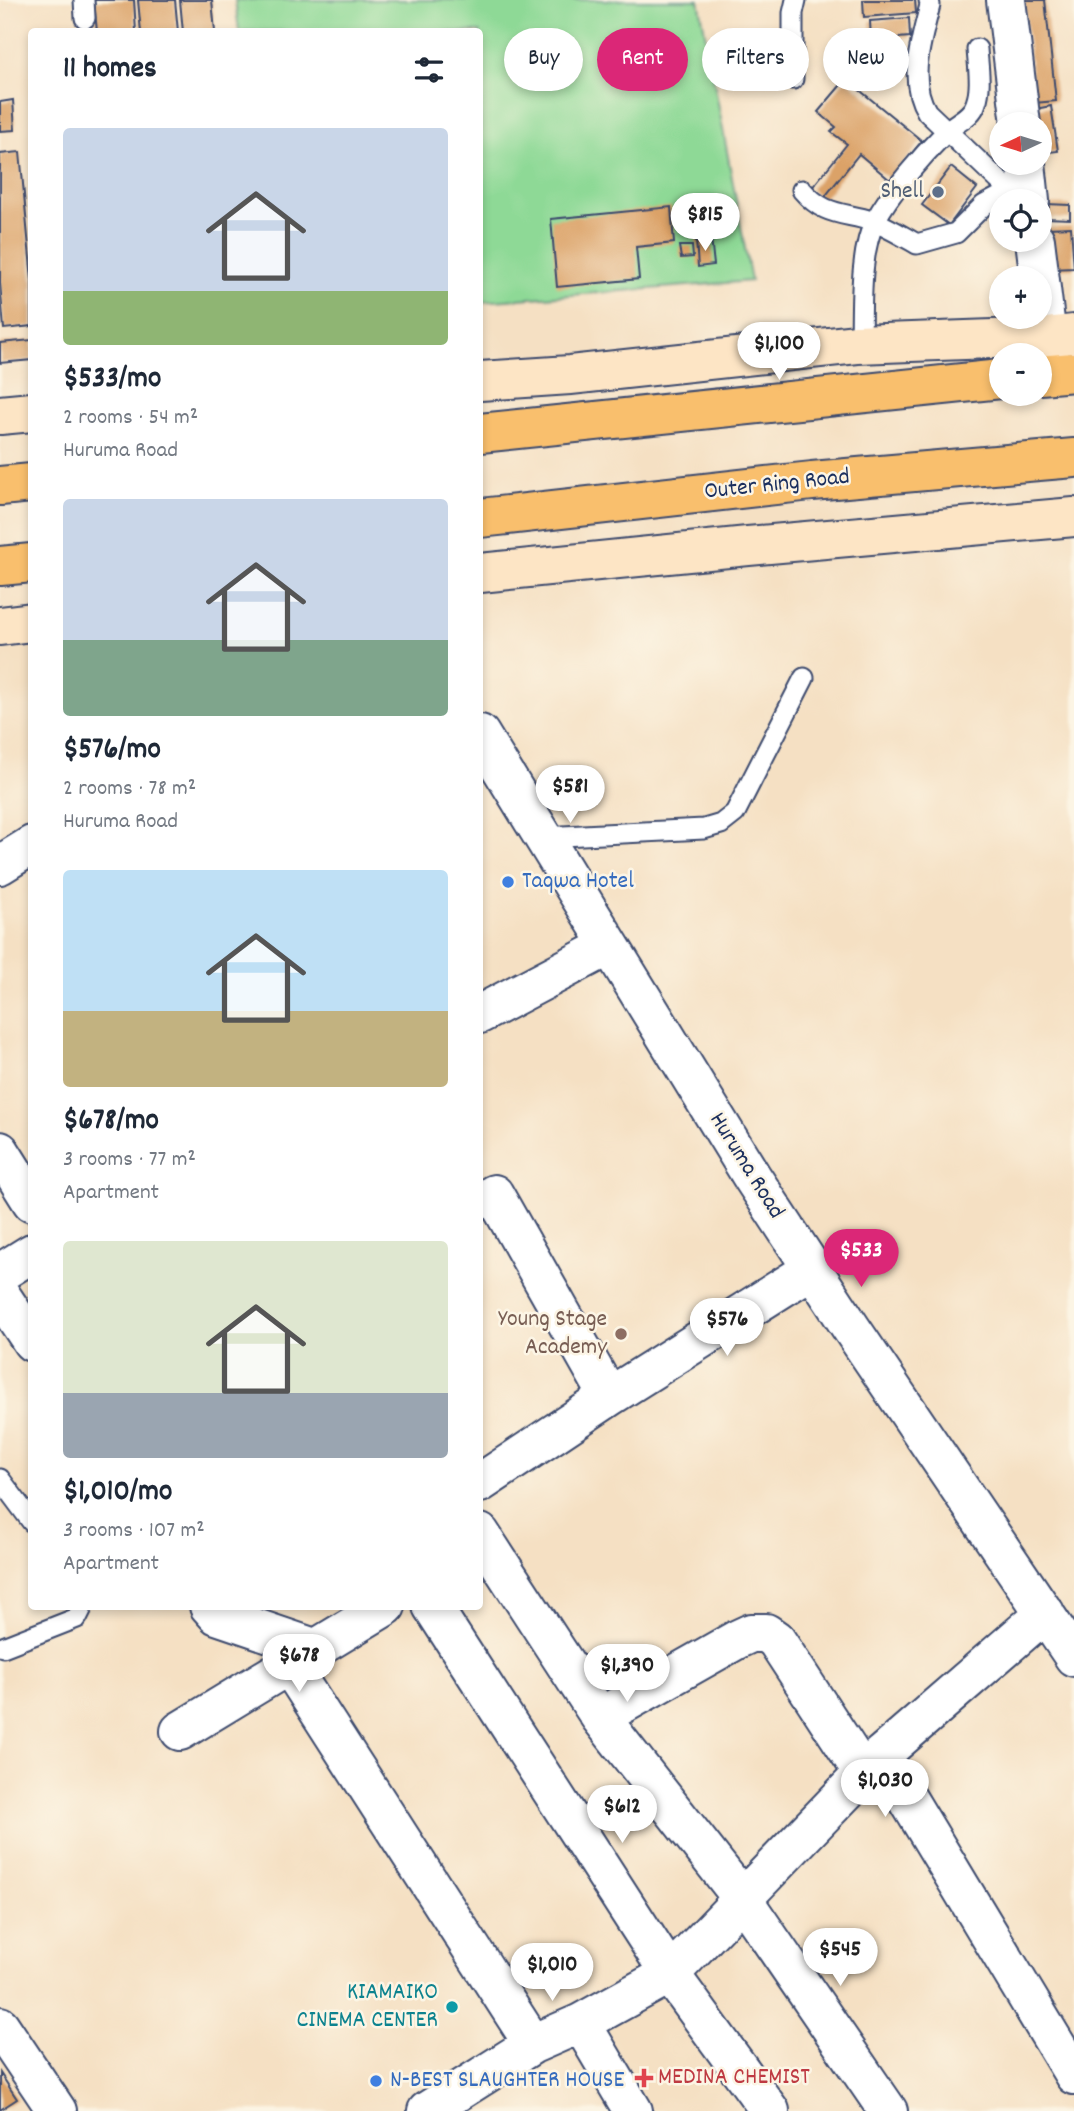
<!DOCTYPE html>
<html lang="en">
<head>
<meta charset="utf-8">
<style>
  body { margin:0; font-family:Dekko,sans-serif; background:#f6f6f7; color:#1f2937; height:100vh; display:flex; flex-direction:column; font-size:26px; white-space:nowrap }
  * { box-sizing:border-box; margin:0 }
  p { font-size:23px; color:#747a83 }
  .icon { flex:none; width:38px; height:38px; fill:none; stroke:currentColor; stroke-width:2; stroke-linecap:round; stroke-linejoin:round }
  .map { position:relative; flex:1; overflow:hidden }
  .panel { position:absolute; left:28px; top:28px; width:455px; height:1582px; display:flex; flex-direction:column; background:#fff; border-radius:7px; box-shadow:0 4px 10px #0003 }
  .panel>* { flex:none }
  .guide { position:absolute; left:504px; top:28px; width:464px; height:63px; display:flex; gap:14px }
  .needle { width:46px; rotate:266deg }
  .controls { position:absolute; left:989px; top:112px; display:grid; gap:14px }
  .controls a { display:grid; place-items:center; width:63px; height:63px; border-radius:50%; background:#fff; box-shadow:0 4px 10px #0003; font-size:35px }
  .price { position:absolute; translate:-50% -60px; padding:0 16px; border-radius:24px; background:#fff; color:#222; font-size:23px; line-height:46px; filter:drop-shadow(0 2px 4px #0008) }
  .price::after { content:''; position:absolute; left:50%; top:42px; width:21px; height:16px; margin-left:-10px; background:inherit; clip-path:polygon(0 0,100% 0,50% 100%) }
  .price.active { background:#db2777; color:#fff }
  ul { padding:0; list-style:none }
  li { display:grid; align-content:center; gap:14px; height:371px; padding:0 35px }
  li span { display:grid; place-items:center; height:217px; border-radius:7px; color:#555 }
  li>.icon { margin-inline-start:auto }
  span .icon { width:126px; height:126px; fill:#fffc; stroke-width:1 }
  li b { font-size:30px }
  h2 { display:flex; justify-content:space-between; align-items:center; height:84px; padding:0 35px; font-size:30px }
  .pill { padding:0 24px; border-radius:32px; background:#fff; box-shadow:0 4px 10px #0003; font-size:24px; line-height:63px }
  .pill.active { background:#db2777; color:#fff }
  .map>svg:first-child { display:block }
</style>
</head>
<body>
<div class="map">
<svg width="1074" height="2111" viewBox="0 0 1074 2111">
  <rect width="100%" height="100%" fill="#fcf5e5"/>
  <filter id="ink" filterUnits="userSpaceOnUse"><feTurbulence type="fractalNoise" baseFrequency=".0143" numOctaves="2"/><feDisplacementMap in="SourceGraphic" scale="14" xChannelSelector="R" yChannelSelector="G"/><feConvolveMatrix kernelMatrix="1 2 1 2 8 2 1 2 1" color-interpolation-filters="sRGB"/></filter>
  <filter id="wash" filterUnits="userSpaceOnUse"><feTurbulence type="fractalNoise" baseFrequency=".00686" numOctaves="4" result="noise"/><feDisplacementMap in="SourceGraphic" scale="28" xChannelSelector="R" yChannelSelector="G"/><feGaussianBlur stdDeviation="1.57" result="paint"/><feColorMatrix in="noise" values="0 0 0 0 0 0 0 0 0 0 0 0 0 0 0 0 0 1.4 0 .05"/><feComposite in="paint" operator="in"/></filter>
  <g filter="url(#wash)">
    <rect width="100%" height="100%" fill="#f5e0c3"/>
    <path fill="#8ed996" stroke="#54847a" stroke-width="2" d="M 235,0 L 699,0 L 751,281 L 480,302 L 480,32 L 239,31 Z"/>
    <g id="blocks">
      <path fill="#dba267" d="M 94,0 L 134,0 L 136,32 L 97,32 Z
        M 138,0 L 175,0 L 178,32 L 141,32 Z
        M 180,0 L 212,0 L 215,32 L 183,32 Z
        M 863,0 L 915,0 L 916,13 L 864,17 Z
        M 1024,0 L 1045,0 L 1056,101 L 1034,103 Z
        M 909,18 L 910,37 L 871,40 L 870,21 Z
        M 846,79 L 922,141 L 890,180 L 859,154 L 823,199 L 811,189 L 847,144 L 831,132 L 836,127 L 818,112 Z
        M 13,100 L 15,130 L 0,131 L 0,102 Z
        M 1051,106 L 1058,151 L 1042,153 L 1040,124 L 1035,109 Z
        M 20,152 L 32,280 L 32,326 L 4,329 L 0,283 L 0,154 Z
        M 951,167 L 977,188 L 949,225 L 922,205 Z
        M 1046,204 L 1070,205 L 1070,219 L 1046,218 Z
        M 671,207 L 674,243 L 636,247 L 639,279 L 557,287 L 551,219 Z
        M 707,212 L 709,232 L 694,234 L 692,214 Z
        M 1071,227 L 1074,268 L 1049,269 L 1047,228 Z
        M 711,238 L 714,265 L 698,267 L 696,240 Z
        M 679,246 L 692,246 L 693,257 L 681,258 Z
        M 32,340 L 32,360 L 0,363 L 0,343 Z
        M 0,2073 L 17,2099 L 0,2110 Z"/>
    </g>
  </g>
  <g filter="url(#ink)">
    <use href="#blocks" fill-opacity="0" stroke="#3c4a6d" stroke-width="2"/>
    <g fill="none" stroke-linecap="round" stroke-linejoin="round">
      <defs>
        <path id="service" d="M 84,0 L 85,18
          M 929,0 L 930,5 C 922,39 907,80 927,112 L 1010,191 L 1023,201
          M 793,79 L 793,13 L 796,0
          M 802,190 C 824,216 842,212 872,221 C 887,226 902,236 917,244 L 956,233 L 984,205 L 1010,191
          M 861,343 C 862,308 859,253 875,221 C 890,192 923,155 946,132 C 956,122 972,117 976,103 C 982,87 978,66 977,49
          M 542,837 L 704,829 L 721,824 L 735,813 L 804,678
          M 0,1479 L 32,1522
          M 3,1647 L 77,1618 L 83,1606"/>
        <path id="minor" d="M 1006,0 L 1021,124
          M 1026,163 L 1030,201
          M 1035,240 L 1047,337
          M 480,734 L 752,1177 L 851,1328 L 1074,1657
          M 0,865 L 32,845
          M 480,1014 L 609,946
          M 0,1151 L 32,1202
          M 0,1273 L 32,1253
          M 0,1294 L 32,1342
          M 609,1397 L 812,1269
          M 480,1483 L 609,1397 L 494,1194
          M 480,1533 L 600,1717 L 742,1898 L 888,2111
          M 209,1606 L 217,1615 L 317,1649
          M 432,1606 L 670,1974 L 770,2111
          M 1045,1613 L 881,1755 L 1074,2075
          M 289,1665 L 533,2044
          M 600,1717 L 738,1639 L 751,1633 L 766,1633 L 776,1640 L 863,1773
          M 180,1731 L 386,1606
          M 581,2023 L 670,1974 L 881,1755
          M 0,2026 L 57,2111
          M 427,2111 L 533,2044 L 581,2023 L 633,2111"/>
        <path id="secondary" d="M 480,381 L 570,375 L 857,344 L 1047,337 L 1074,334
          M 0,415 L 32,412
          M 480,573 L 748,546 L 1074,517
          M 0,626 L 32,622"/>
        <path id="primary" d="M 1040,375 L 1074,372
          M 480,433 L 1001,379
          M 0,486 L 32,483
          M 480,518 L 812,481 L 1074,458
          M 0,566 L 32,563"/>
      </defs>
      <use href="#service" stroke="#3c4a6d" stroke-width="23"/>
      <use href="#minor" stroke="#3c4a6d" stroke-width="42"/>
      <use href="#secondary" stroke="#3c4a6d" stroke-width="42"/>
      <use href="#primary" stroke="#3c4a6d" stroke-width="42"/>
      <use href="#service" stroke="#fff" stroke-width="19"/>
      <use href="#minor" stroke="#fff" stroke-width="38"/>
      <use href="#secondary" stroke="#fde5c5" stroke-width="38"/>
      <use href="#primary" stroke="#f9bf6d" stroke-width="38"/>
    </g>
  </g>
  <circle fill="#5c6f8a" stroke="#fcf5e5" stroke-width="2.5" cx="938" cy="192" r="7"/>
  <g fill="#3f7fe0" stroke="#fcf5e5" stroke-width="2.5">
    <circle cx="508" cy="882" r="7"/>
    <circle cx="376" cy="2081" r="7"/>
  </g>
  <circle fill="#8d6e63" stroke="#fcf5e5" stroke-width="2.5" cx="621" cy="1334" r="7"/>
  <circle fill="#0f9aa8" stroke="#fcf5e5" stroke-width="2.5" cx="452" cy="2007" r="7"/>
  <path fill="#e0444e" stroke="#fcf5e5" stroke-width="2.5" d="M640.5 2067.5h7v7h7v7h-7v7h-7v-7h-7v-7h7z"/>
  <g text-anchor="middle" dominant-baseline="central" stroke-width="5" stroke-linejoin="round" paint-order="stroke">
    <g font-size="24" fill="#4e5e75" stroke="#fcf5e5" text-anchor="end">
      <text x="924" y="192">Shell</text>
    </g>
    <g font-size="24" fill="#1b2f5e" stroke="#fcf5e5">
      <text transform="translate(777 485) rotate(-6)">Outer Ring Road</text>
      <text transform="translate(746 1166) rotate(58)">Huruma Road</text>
    </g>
    <g font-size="24" fill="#366cbe" stroke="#fcf5e5" text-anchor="start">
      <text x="522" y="882">Taqwa Hotel</text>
      <text x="390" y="2081">N-BEST SLAUGHTER HOUSE</text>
    </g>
    <g font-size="24" fill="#785e54" stroke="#fcf5e5" text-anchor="end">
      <text x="607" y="1320">Young Stage<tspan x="607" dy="28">Academy</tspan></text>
    </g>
    <g font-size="24" fill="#0d838f" stroke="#fcf5e5" text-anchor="end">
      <text x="438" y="1993">KIAMAIKO<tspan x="438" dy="28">CINEMA CENTER</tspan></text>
    </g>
    <g font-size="24" fill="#be3a42" stroke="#fcf5e5" text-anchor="start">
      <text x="658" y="2078">MEDINA CHEMIST</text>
    </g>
  </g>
</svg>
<div class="controls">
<a><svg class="needle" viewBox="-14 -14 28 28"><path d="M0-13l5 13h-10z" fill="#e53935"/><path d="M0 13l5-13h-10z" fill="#747a83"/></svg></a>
<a><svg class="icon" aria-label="locate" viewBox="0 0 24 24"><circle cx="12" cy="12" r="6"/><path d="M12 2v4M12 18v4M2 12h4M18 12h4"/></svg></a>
<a>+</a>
<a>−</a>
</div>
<b class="price" style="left:705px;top:253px">$815</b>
<b class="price" style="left:779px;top:382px">$1,100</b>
<b class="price" style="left:570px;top:825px">$581</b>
<b class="price active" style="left:861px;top:1289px">$533</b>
<b class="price" style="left:727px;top:1358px">$576</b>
<b class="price" style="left:299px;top:1694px">$678</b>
<b class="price" style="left:627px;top:1704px">$1,390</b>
<b class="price" style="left:885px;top:1819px">$1,030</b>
<b class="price" style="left:622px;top:1845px">$612</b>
<b class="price" style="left:840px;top:1988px">$545</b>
<b class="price" style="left:552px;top:2003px">$1,010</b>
<div class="guide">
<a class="pill">Buy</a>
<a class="pill active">Rent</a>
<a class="pill">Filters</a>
<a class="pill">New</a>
</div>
<section class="panel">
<h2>11 homes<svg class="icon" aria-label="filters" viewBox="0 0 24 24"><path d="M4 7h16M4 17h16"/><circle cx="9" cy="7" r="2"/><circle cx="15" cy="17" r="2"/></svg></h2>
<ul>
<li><span style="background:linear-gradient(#c9d6e8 75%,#8fb573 0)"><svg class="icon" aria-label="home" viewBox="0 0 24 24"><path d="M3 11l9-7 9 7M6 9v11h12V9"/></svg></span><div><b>$533/mo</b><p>2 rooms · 54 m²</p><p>Huruma Road</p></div></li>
<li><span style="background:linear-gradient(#c9d6e8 65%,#7fa58c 0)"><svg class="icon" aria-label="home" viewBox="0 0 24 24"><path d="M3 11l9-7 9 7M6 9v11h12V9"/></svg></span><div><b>$576/mo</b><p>2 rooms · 78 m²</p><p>Huruma Road</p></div></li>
<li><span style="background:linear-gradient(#bfe0f5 65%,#c2b280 0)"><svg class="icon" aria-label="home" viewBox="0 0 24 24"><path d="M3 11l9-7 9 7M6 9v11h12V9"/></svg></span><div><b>$678/mo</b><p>3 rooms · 77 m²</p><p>Apartment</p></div></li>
<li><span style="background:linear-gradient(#dfe7d0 70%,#9aa5b1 0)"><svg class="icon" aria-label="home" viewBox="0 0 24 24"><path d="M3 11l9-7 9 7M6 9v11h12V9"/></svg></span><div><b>$1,010/mo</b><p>3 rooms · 107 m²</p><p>Apartment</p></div></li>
</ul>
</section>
</div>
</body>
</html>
